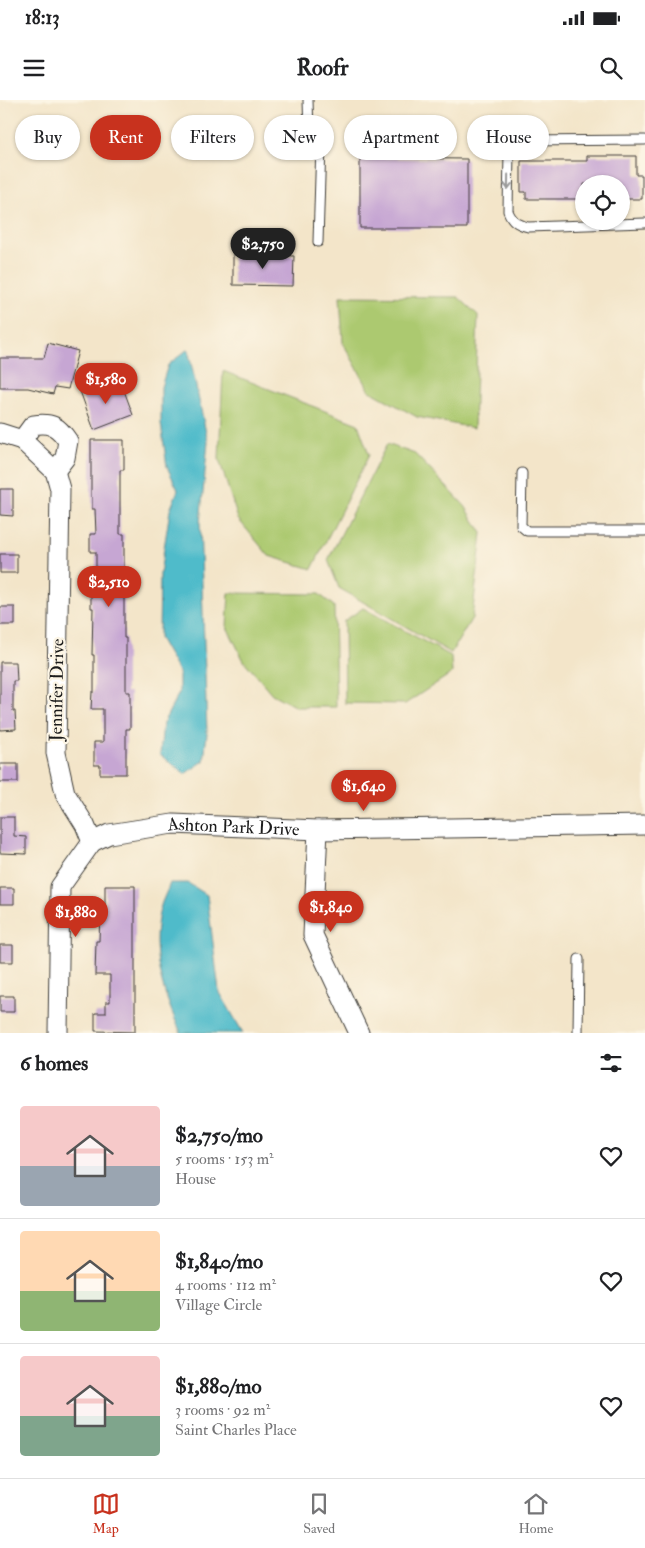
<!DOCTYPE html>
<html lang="en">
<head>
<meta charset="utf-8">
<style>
  body { margin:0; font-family:"IM FELL Double Pica",serif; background:#f6f6f6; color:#202124; height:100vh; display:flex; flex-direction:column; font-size:19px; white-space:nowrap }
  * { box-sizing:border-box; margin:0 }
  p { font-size:16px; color:#757577 }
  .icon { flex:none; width:28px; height:28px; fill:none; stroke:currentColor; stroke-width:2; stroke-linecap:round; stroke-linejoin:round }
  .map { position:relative; height:933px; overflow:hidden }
  .details { display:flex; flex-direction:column; background:#fff; flex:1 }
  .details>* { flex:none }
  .hud { position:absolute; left:15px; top:15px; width:615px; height:45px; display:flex; gap:10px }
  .controls { position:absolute; left:575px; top:75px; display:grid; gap:10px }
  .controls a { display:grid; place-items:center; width:55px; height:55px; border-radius:50%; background:#fff; box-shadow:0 1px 4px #0004; font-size:25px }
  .price { position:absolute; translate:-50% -42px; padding:0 11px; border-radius:18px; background:#c8321e; color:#fff; font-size:16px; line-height:32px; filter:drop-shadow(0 1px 2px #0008) }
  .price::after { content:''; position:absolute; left:50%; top:30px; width:15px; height:11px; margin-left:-8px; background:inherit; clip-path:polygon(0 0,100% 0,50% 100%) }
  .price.selected { background:#222; color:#fff }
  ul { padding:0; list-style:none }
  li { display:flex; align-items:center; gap:15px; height:125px; padding:0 20px }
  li+li { border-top:1px solid #e0e0e0 }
  li span { display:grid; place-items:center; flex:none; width:140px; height:100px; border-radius:5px; color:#555 }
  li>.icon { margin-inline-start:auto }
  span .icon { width:60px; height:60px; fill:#fffc; stroke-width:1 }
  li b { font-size:21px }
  h2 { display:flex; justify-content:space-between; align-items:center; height:60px; padding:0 20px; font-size:21px }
  .tag { padding:0 18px; border-radius:22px; background:#fff; box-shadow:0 1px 4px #0004; font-size:18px; line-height:45px }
  .tag.selected { background:#c8321e; color:#fff }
  .status { display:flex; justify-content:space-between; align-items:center; height:35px; padding:0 25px; background:#fff; direction:ltr }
  .status svg { height:14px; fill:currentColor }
  header { display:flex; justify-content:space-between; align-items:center; height:65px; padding:0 20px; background:#fff; font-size:22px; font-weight:700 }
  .tabs { display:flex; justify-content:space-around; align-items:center; height:70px; border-top:1px solid #e0e0e0; background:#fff; font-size:14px; color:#757577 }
  .tabs a { display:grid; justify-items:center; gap:2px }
  .tabs .selected { color:#c8321e }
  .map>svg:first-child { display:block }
</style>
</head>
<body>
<div class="status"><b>18:13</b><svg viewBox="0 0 49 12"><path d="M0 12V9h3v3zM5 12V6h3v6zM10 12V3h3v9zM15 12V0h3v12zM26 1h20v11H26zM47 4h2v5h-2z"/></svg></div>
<header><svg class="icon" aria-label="menu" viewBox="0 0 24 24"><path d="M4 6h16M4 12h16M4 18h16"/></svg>Roofr<svg class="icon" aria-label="search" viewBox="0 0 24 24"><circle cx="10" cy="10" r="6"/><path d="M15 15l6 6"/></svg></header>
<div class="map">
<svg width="645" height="933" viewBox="0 0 645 933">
  <rect width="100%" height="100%" fill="#fcf5e5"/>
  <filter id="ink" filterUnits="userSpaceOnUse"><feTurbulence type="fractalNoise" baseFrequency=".02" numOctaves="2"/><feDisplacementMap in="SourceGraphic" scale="10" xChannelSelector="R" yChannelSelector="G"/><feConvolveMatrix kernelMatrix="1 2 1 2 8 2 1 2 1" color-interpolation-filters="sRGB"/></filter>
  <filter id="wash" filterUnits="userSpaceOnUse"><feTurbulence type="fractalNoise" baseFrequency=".0096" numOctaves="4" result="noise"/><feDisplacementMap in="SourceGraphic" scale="20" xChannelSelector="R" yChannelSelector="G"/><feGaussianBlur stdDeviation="1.12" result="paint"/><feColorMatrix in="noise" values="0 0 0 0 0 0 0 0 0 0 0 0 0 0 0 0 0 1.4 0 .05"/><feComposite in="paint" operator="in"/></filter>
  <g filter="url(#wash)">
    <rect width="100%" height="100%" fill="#f3e5c9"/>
    <path fill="#acc96f" stroke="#647246" d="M 340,196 L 458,197 L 478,215 L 474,328 L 417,317 L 370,291 L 343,243 Z
      M 223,271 L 358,324 L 369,355 L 312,469 L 269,456 L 238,419 L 219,359 Z
      M 387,344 L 415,354 L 465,406 L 482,433 L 472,518 L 451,553 L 339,488 L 328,460 Z
      M 229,493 L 319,494 L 334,506 L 336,607 L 296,607 L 272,594 L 244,561 L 227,527 Z
      M 363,508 L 451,556 L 452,573 L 405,604 L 345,603 L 344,521 Z"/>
    <path fill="#4fbbca" stroke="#366c73" d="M 188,249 L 208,342 L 200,423 L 207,633 L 204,661 L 185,674 L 160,655 L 163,623 L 179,593 L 179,573 L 159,538 L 160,474 L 170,410 L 178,390 L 167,367 L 161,323 L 161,287 L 168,265 Z
      M 170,783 L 188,783 L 207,795 L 219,891 L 243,933 L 181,933 C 163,893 149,853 160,809 C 162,800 167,792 170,783 Z"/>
    <g id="blocks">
      <path fill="#c6a6d3" d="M 587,56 L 636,56 L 636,75 L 642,75 L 642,99 L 621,99 L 621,84 L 584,84 L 584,99 L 526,99 L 526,92 L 521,92 L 521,61 L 587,61 Z
        M 360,58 L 467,59 L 467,128 L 360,128 Z
        M 233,154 L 294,156 L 293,186 L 233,185 Z
        M 48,243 L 78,251 L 68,289 L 55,287 L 53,294 L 28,288 L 0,288 L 0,258 L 44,258 Z
        M 99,284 L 102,291 L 122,285 L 133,315 L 94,330 L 80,291 Z
        M 91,340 L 124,340 L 124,370 L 120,370 L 120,434 L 124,434 L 124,538 L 126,538 L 126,592 L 130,592 L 130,629 L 126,629 L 126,674 L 100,674 L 100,665 L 94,665 L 94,642 L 103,642 L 103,609 L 91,609 L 92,592 L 94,592 L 94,555 L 92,555 L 93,508 L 91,508 L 91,491 L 96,491 L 96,452 L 90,452 L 90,434 L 96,434 L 95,409 L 92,409 L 92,397 L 91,397 Z
        M 0,389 L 13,389 L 13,416 L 0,415 Z
        M 0,454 L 17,454 L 17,473 L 0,473 Z
        M 0,507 L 15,507 L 15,525 L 0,525 Z
        M 0,562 L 16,562 L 17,581 L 13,581 L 13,611 L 15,611 L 16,629 L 0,630 Z
        M 0,664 L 18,664 L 18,682 L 0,682 Z
        M 0,717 L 14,717 L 14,736 L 26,737 L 26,754 L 0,753 Z
        M 105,786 L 135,786 L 135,932 L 95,931 L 95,913 L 106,913 L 106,902 L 110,902 L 110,875 L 95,875 L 96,841 L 99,841 L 100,811 L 105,811 Z
        M 0,788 L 14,788 L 14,804 L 0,804 Z
        M 0,845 L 13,845 L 13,862 L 0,862 Z
        M 0,896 L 14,896 L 14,912 L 0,912 Z"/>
    </g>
  </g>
  <g filter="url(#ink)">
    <use href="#blocks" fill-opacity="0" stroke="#3c3a36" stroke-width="1"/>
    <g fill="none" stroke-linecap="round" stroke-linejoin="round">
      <defs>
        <path id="service" d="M 308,0 L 309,34 L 321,44 L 318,142
          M 645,40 L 524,41 L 516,44 L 509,51 L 508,111 C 512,121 517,124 528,127 L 645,123
          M 522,373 L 521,426 L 527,431 L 645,431
          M 578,933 L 579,859"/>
        <g id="minor">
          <path d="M 0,333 L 22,340 L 55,371 L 60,389 L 56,653 L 65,693 L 85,725 L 92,742"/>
          <path d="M 22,340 L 33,325 C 51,322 58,326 68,341 L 65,358 L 55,371"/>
          <path d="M 318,730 L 313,835 L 359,933"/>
          <path id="s1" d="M 92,742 L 109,734 L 173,724 L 318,730 L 645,725"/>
          <path d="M 58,933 L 60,787 L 92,742"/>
        </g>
      </defs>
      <use href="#service" stroke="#3c3a36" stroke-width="11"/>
      <use href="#minor" stroke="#3c3a36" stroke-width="21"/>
      <use href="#service" stroke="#fff" stroke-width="9"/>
      <use href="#minor" stroke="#fff" stroke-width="19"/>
    </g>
    <defs><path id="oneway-shaft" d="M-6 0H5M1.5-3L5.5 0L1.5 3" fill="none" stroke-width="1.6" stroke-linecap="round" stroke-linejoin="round" transform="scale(1.25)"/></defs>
    <use stroke="#999" href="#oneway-shaft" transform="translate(508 82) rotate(91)"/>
  </g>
  <g text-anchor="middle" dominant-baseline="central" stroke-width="4.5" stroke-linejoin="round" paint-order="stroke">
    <g font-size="18" fill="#1c1c1c" stroke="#fcf5e5">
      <text transform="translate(57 590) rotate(-89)">Jennifer Drive</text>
      <text stroke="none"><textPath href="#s1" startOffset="144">Ashton Park Drive</textPath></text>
    </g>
  </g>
</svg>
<div class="controls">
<a><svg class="icon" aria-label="locate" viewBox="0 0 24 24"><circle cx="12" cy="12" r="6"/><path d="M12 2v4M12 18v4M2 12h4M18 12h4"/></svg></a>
</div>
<b class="price selected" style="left:263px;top:170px">$2,750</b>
<b class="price" style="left:106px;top:305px">$1,580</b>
<b class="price" style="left:109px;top:508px">$2,510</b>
<b class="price" style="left:364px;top:712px">$1,640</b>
<b class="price" style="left:331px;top:833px">$1,840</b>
<b class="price" style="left:76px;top:838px">$1,880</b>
<div class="hud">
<a class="tag">Buy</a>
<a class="tag selected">Rent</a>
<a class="tag">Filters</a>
<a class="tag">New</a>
<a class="tag">Apartment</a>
<a class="tag">House</a>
</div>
</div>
<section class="details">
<h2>6 homes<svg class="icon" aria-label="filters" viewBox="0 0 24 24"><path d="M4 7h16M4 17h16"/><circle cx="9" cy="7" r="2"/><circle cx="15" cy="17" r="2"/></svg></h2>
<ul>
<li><span style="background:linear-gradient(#f6c9c9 60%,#9aa5b1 0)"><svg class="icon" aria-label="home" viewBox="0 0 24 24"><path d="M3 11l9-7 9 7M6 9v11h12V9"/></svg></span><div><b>$2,750/mo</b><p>5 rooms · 153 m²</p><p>House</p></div><svg class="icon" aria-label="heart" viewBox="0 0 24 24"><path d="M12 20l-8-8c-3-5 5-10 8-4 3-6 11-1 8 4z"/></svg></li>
<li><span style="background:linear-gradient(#ffd9b3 60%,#8fb573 0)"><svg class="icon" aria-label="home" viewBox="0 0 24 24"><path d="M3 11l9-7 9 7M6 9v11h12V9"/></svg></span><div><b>$1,840/mo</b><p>4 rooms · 112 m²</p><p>Village Circle</p></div><svg class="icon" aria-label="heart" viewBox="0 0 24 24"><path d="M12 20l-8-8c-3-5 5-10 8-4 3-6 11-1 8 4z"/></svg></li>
<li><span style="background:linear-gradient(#f6c9c9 60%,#7fa58c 0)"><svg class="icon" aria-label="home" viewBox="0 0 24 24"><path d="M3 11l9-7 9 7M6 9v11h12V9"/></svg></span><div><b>$1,880/mo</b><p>3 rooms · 92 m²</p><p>Saint Charles Place</p></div><svg class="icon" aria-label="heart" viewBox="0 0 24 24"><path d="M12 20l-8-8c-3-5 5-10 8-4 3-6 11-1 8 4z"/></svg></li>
</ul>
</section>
<nav class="tabs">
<a class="selected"><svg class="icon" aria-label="map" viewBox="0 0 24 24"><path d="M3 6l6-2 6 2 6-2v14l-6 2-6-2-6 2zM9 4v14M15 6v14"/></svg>Map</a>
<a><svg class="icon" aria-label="saved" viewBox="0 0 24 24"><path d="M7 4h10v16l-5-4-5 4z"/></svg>Saved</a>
<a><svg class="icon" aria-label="home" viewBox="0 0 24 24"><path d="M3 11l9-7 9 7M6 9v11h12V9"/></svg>Home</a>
</nav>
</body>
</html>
